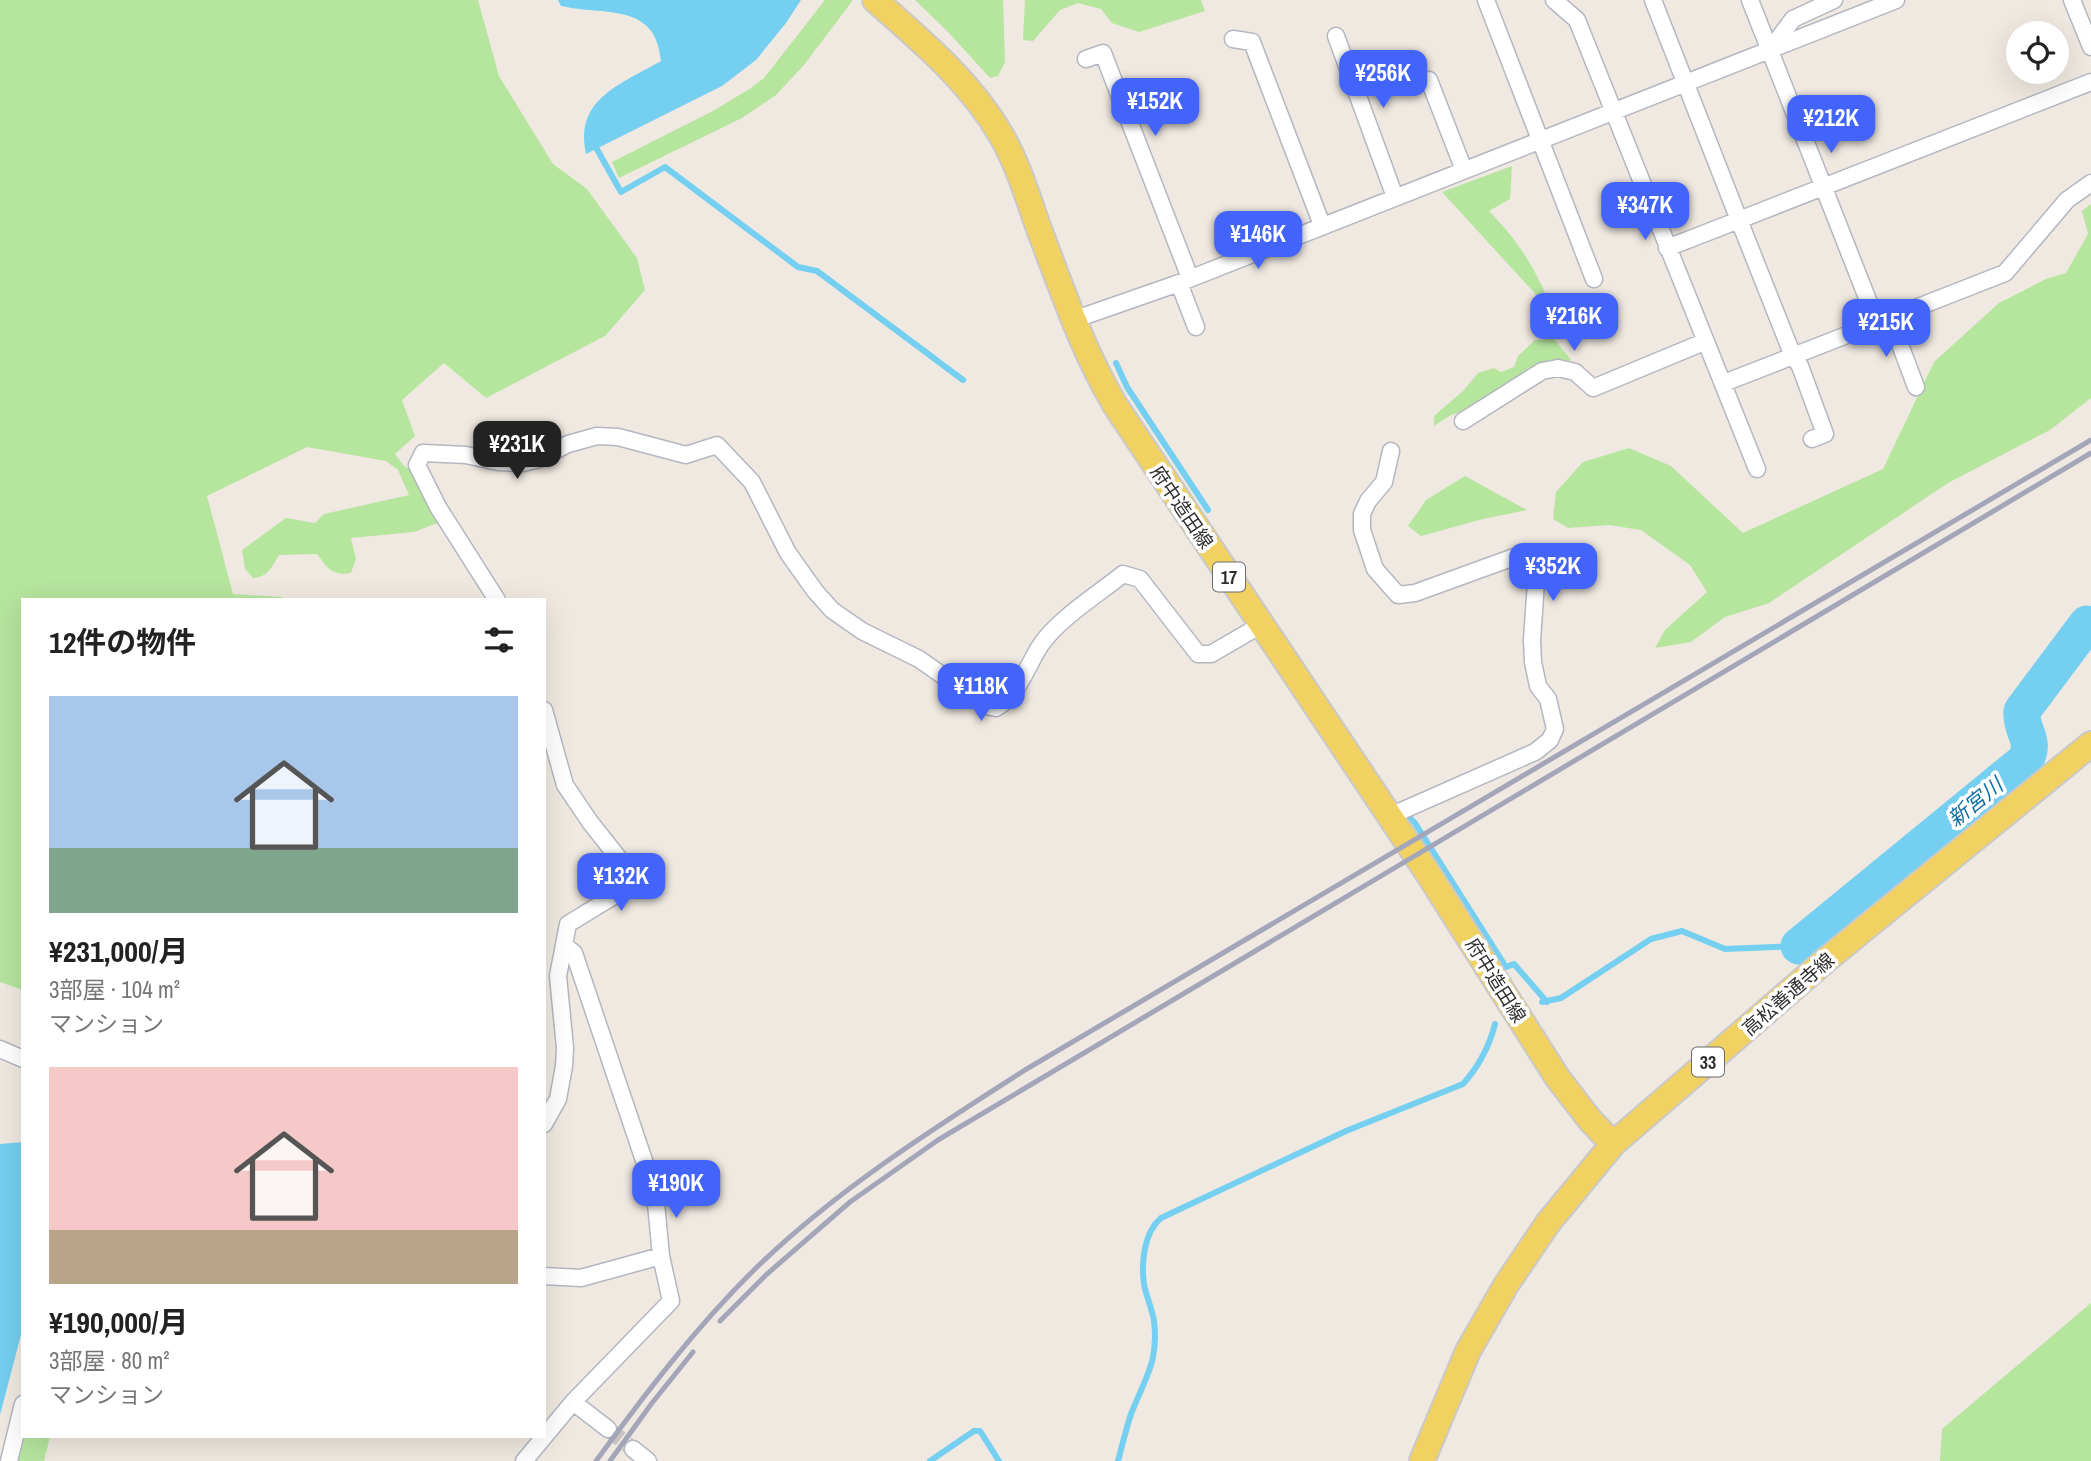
<!DOCTYPE html>
<html lang="ja">
<head>
<meta charset="utf-8">
<style>
  body { margin:0; font-family:"Archivo Narrow","Noto Sans JP",sans-serif; background:#f2f2f2; color:#222; height:100vh; display:flex; flex-direction:column; font-size:26px; white-space:nowrap }
  * { box-sizing:border-box; margin:0 }
  p { font-size:23px; color:#767676 }
  .icon { flex:none; width:38px; height:38px; fill:none; stroke:currentColor; stroke-width:2; stroke-linecap:round; stroke-linejoin:round }
  .map { position:relative; flex:1; overflow:hidden }
  .side { position:absolute; left:21px; top:598px; width:525px; height:840px; display:flex; flex-direction:column; background:#fff; border-radius:0px; box-shadow:0 7px 28px #0002 }
  .side>* { flex:none }
  .fabs { position:absolute; left:2006px; top:21px; display:grid; gap:14px }
  .fabs a { display:grid; place-items:center; width:63px; height:63px; border-radius:50%; background:#fff; box-shadow:0 7px 28px #0002; font-size:35px }
  .price { position:absolute; translate:-50% -60px; padding:0 16px; border-radius:14px; background:#4264fb; color:#fff; font-size:23px; line-height:46px; filter:drop-shadow(0 2px 4px #0008) }
  .price::after { content:''; position:absolute; left:50%; top:42px; width:21px; height:16px; margin-left:-10px; background:inherit; clip-path:polygon(0 0,100% 0,50% 100%) }
  .price.on { background:#222; color:#fff }
  ul { padding:0; list-style:none }
  li { display:grid; align-content:center; gap:14px; height:371px; padding:0 28px }
  li span { display:grid; place-items:center; height:217px; border-radius:0px; color:#555 }
  li>.icon { margin-inline-start:auto }
  span .icon { width:126px; height:126px; fill:#fffc; stroke-width:1 }
  li b { font-size:30px }
  h2 { display:flex; justify-content:space-between; align-items:center; height:84px; padding:0 28px; font-size:30px }
  .map>svg:first-child { display:block }
</style>
</head>
<body>
<div class="map">
<svg width="2091" height="1461" viewBox="0 0 2091 1461">
  <rect width="100%" height="100%" fill="#efe9e1"/>
  <path fill="#b6e59e" d="M 0,0 L 478,0 L 499,76 L 553,164 L 587,189 L 637,258 L 645,290 L 605,336 L 486,398 L 444,363 L 402,400 L 415,436 L 395,454 L 404,466 L 414,471 L 440,522 L 414,532 L 351,538 L 356,559 L 351,573 C 331,576 328,568 317,554 L 279,555 C 272,567 268,577 253,578 L 245,569 L 242,550 L 286,518 L 315,523 L 324,514 L 409,495 L 398,470 L 386,461 L 307,447 L 207,496 L 233,594 L 282,597 L 287,600 L 23,600 L 23,990 L 0,982 Z
    M 825,0 L 853,0 L 804,65 L 776,95 L 742,118 L 619,178 L 612,162 L 713,111 L 751,88 L 764,78 Z
    M 915,0 L 1003,0 L 1005,62 L 998,76 L 990,78 L 948,32 Z
    M 1025,0 L 1201,0 L 1205,11 L 1139,32 L 1112,23 L 1101,9 L 1078,3 L 1060,10 L 1033,41 L 1023,40 Z
    M 1512,166 L 1510,199 L 1489,211 C 1516,239 1531,261 1547,297 L 1540,299 L 1442,192 Z
    M 2091,204 L 2091,398 L 2050,430 L 1948,483 L 1769,603 L 1725,617 L 1691,642 L 1655,648 L 1665,630 L 1707,592 L 1690,565 L 1641,530 L 1609,525 L 1568,528 L 1553,519 L 1556,492 L 1583,462 L 1629,448 L 1671,466 L 1743,533 L 1883,469 L 1934,362 L 1999,303 L 2046,279 L 2066,273 L 2088,234 L 2082,211 Z
    M 1554,339 L 1572,361 L 1557,359 L 1540,363 L 1464,411 L 1451,415 L 1434,426 L 1434,416 L 1463,391 L 1478,373 L 1494,368 L 1501,372 L 1514,367 L 1518,356 L 1535,340 Z
    M 1465,476 L 1527,510 L 1483,519 L 1421,536 L 1408,526 L 1426,500 Z
    M 2091,1303 L 2091,1461 L 1940,1461 L 1942,1429 Z
    M 23,1437 L 50,1437 L 44,1461 L 16,1461 Z"/>
  <path fill="#75cff0" d="M 558,0 L 801,0 L 786,23 L 756,60 L 722,86 L 586,154 C 574,99 621,84 661,61 C 656,1 603,16 561,6 Z
    M 23,1142 L 23,1327 L 0,1415 L 0,1144 Z"/>
  <g fill="none" stroke-linecap="round" stroke-linejoin="round">
    <path stroke="#75cff0" stroke-width="6" d="M 594,144 L 621,192 L 665,167 L 798,267 L 817,271 L 963,380
      M 1116,363 L 1127,387 L 1208,510
      M 1405,813 L 1415,823 L 1506,967 L 1514,964 L 1547,1002
      M 1542,1002 L 1561,998 L 1651,939 L 1682,931 L 1725,949 L 1799,946
      M 930,1461 L 974,1431 L 980,1431 L 999,1461
      M 1118,1461 C 1122,1446 1126,1429 1131,1414 C 1145,1378 1159,1362 1154,1321 C 1152,1308 1146,1296 1144,1284 C 1141,1263 1144,1232 1161,1218 L 1346,1131 L 1463,1084 C 1479,1066 1489,1048 1495,1024"/>
    <path stroke="#75cff0" stroke-width="37" d="M 1799,946 L 2025,761 C 2037,739 2020,732 2022,711 L 2087,624 L 2091,625"/>
    <path stroke="#c8c4bd" stroke-width="16" stroke-dasharray="16 8" stroke-linecap="butt" d="M 608,1429 L 633,1449"/>
    <defs>
      <path id="street" d="M 1486,0 L 1594,279
        M 1554,0 L 1577,20 L 1757,469
        M 1653,0 L 1739,220 L 2091,82
        M 1750,0 L 1877,323
        M 2072,0 L 2091,47
        M 1336,36 L 1395,197
        M 1233,39 L 1252,42 L 1322,225
        M 1770,50 L 1793,19 L 1834,0
        M 1086,59 L 1103,53 L 1190,278
        M 1429,80 L 1464,170
        M 1667,248 L 1739,220 L 1793,356 L 1800,366 L 1825,434 L 1812,439
        M 1179,283 L 1196,327
        M 1890,318 L 1916,387
        M 1073,320 L 1179,283 L 1896,0
        M 1724,383 L 2005,273 L 2067,200 L 2091,183
        M 1463,421 L 1542,371 L 1558,368 L 1575,372 L 1593,388 L 1704,342
        M 497,600 L 438,507 L 417,465 L 423,453 L 466,455 L 498,462 L 523,463 L 539,459 L 568,444 L 597,436 L 618,437 L 686,455 L 717,445 L 752,482 L 788,553 L 815,591 L 832,610 L 862,631 L 919,659 L 986,706 L 996,708 C 1019,694 1026,668 1040,646 C 1058,619 1097,595 1123,574 L 1140,579 L 1198,654 L 1211,654 L 1261,625
        M 544,710 L 565,785 L 590,822 L 624,865 L 632,885 L 568,924 L 558,976 L 565,1048 L 564,1066 L 558,1099 L 544,1124
        M 1390,816 L 1535,752 L 1550,740 L 1555,729 L 1548,699 L 1538,686 L 1533,662 L 1532,640 L 1537,568 L 1517,556 L 1415,593 L 1398,595 L 1375,569 L 1362,530 L 1362,514 L 1368,501 L 1384,482 L 1391,451
        M 0,1049 L 23,1059
        M 544,1276 L 581,1278 L 661,1256
        M 573,1402 L 608,1429
        M 633,1449 L 648,1461
        M 9,1461 L 23,1404
        M 524,1461 L 573,1402 L 671,1301 L 661,1256 L 655,1193 L 574,953 L 564,945"/>
      <path id="primary" d="M 875,0 C 921,41 970,81 1001,135 C 1018,164 1028,198 1039,229 C 1062,289 1082,349 1115,405 L 1429,875 L 1557,1077 L 1590,1120 L 1613,1144
        M 1422,1461 L 1468,1351 L 1506,1285 L 1548,1223 L 1613,1144 L 1826,960 L 2091,744"/>
    </defs>
    <use href="#street" stroke="#b4b7c1" stroke-width="19"/>
    <use href="#primary" stroke="#c9c9c9" stroke-width="28"/>
    <use href="#street" stroke="#fff" stroke-width="16"/>
    <use href="#primary" stroke="#f2d163" stroke-width="24"/>
    <path stroke="#a3a6b8" stroke-width="5" d="M 720,1321 L 767,1274 L 850,1202 L 938,1140 L 2091,453
      M 596,1461 C 645,1394 696,1327 755,1269 C 835,1191 931,1130 1025,1070 L 2091,440
      M 610,1461 L 652,1403 L 693,1352"/>
  </g>
  <g text-anchor="middle" dominant-baseline="central" stroke-width="7" stroke-linejoin="round" paint-order="stroke">
    <g fill="#fff" stroke="#6d6d6d" stroke-width="2">
      <rect x="1213" y="562.5" width="32" height="29" rx="5"/>
      <rect x="1692" y="1047.5" width="32" height="29" rx="5"/>
    </g>
    <g font-size="18" font-weight="bold" fill="#2e2e2e">
      <text x="1229" y="577">17</text>
      <text x="1708" y="1062">33</text>
    </g>
    <g font-size="19" fill="#2e2e2e" stroke="#fff">
      <text transform="translate(1182 507) rotate(56)">府中造田線</text>
      <text transform="translate(1496 980) rotate(58)">府中造田線</text>
      <text transform="translate(1788 994) rotate(-41)">高松善通寺線</text>
    </g>
    <g font-size="21" font-style="italic" fill="#0d6fa3" stroke="#fff">
      <text transform="translate(1975 802) rotate(-39)">新宮川</text>
    </g>
  </g>
</svg>
<div class="fabs">
<a><svg class="icon" aria-label="locate" viewBox="0 0 24 24"><circle cx="12" cy="12" r="6"/><path d="M12 2v4M12 18v4M2 12h4M18 12h4"/></svg></a>
</div>
<b class="price" style="left:1383px;top:110px">¥256K</b>
<b class="price" style="left:1155px;top:138px">¥152K</b>
<b class="price" style="left:1831px;top:155px">¥212K</b>
<b class="price" style="left:1645px;top:242px">¥347K</b>
<b class="price" style="left:1258px;top:271px">¥146K</b>
<b class="price" style="left:1574px;top:353px">¥216K</b>
<b class="price" style="left:1886px;top:359px">¥215K</b>
<b class="price on" style="left:517px;top:481px">¥231K</b>
<b class="price" style="left:1553px;top:603px">¥352K</b>
<b class="price" style="left:981px;top:723px">¥118K</b>
<b class="price" style="left:621px;top:913px">¥132K</b>
<b class="price" style="left:676px;top:1220px">¥190K</b>
<section class="side">
<h2>12件の物件<svg class="icon" aria-label="filters" viewBox="0 0 24 24"><path d="M4 7h16M4 17h16"/><circle cx="9" cy="7" r="2"/><circle cx="15" cy="17" r="2"/></svg></h2>
<ul>
<li><span style="background:linear-gradient(#a9c7e8 70%,#7fa58c 0)"><svg class="icon" aria-label="home" viewBox="0 0 24 24"><path d="M3 11l9-7 9 7M6 9v11h12V9"/></svg></span><div><b>¥231,000/月</b><p>3部屋 · 104 m²</p><p>マンション</p></div></li>
<li><span style="background:linear-gradient(#f6c9c9 75%,#b9a48a 0)"><svg class="icon" aria-label="home" viewBox="0 0 24 24"><path d="M3 11l9-7 9 7M6 9v11h12V9"/></svg></span><div><b>¥190,000/月</b><p>3部屋 · 80 m²</p><p>マンション</p></div></li>
</ul>
</section>
</div>
</body>
</html>
